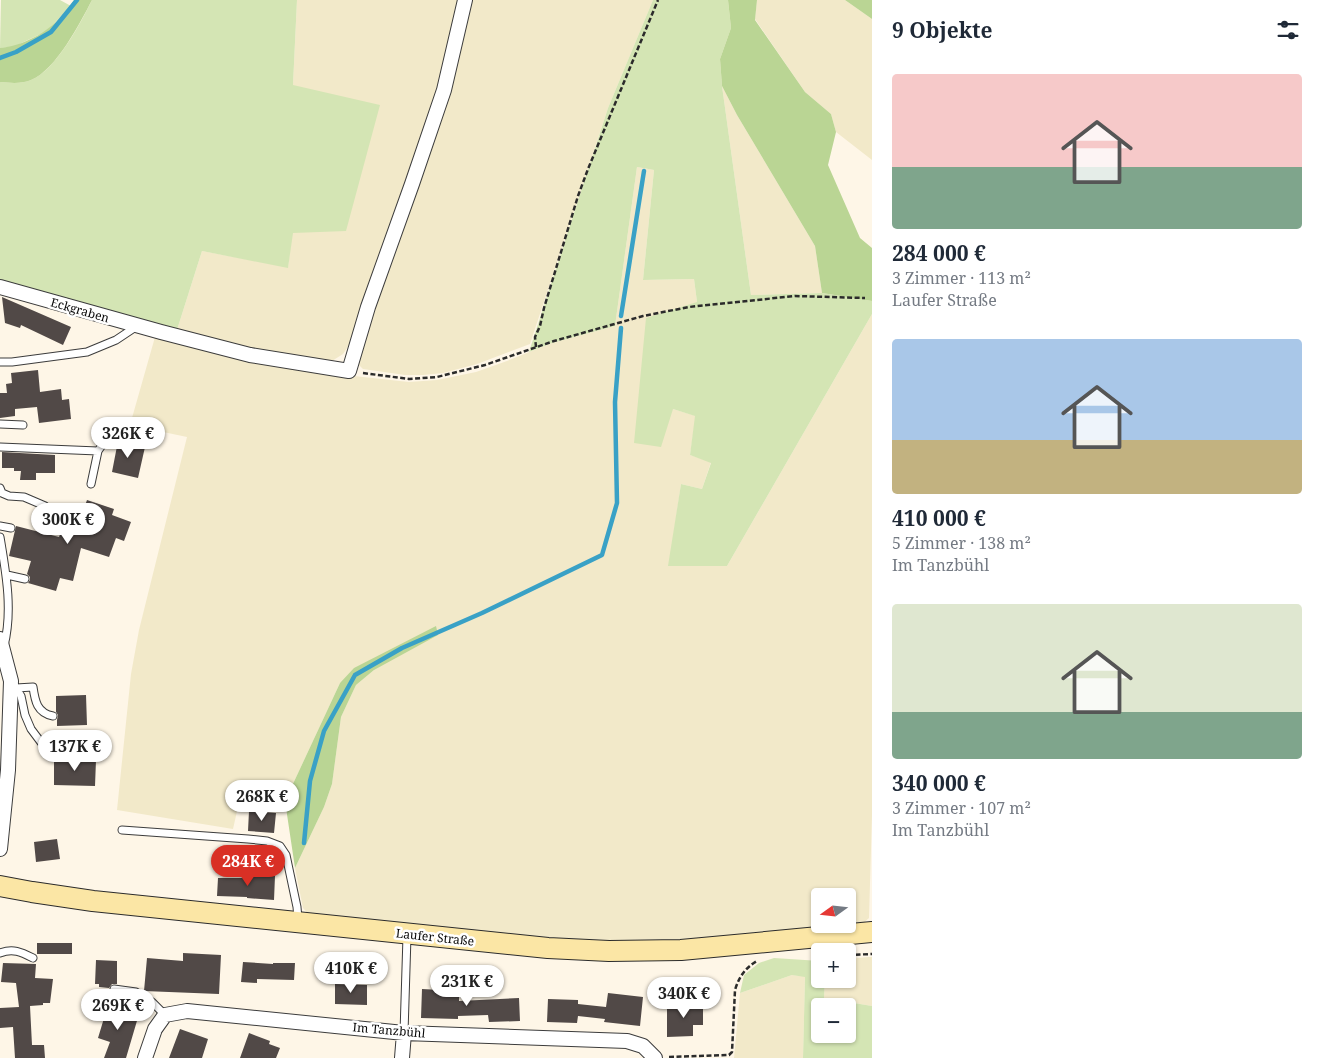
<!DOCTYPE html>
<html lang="de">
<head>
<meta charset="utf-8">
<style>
  body { margin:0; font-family:"Noto Serif",serif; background:#f2f2f3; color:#1f2937; height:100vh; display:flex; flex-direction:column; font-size:19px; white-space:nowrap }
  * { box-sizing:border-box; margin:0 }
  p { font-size:16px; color:#747a83 }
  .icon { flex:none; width:28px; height:28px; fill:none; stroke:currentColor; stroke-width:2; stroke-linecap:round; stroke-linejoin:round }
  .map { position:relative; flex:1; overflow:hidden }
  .details { display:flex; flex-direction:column; background:#fff; width:450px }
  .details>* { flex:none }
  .needle { width:32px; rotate:255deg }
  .tools { position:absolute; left:811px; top:888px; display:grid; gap:10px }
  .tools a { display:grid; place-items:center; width:45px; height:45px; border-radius:5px; background:#fff; box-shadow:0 1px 4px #0004; font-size:25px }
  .price { position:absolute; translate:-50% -42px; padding:0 11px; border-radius:18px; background:#fff; color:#222; font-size:16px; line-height:32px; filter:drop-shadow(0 1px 2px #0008) }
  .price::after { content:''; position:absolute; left:50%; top:30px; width:15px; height:11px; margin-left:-8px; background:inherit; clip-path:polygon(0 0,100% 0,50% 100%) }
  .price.current { background:#d93025; color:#fff }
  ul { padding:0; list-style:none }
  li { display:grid; align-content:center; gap:10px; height:265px; padding:0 20px }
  li span { display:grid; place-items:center; height:155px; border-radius:5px; color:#555 }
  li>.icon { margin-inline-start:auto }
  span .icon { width:90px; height:90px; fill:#fffc; stroke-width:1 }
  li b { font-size:21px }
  h2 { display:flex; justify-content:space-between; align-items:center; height:60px; padding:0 20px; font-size:21px }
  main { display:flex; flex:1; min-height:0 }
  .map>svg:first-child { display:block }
</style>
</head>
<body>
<main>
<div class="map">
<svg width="872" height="1058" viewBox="0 0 872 1058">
  <rect width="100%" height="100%" fill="#fef6e7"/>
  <path fill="#f2e9c9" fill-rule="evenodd" d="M 297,0 L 461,0 L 438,94 L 351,342 L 343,354 L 332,361 L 321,363 L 176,333 L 202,251 L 288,267 L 292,233 L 293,85 Z
    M 469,0 L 653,0 L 608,108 L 530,344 L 477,364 L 443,373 L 423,375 L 405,375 L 363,369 L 358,364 L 359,354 Z
    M 757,0 L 845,0 L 872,19 L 872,160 L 836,132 L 831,114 L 805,92 L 755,19 Z
    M 722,86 L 737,115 L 815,246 L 822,293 L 751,295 Z
    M 637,167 L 654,170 L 643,280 L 694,279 L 697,302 L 673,409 L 696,416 L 690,455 L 711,462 L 702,489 L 681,484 L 669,566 L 727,566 L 872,314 L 872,815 L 869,918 L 859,927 L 737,940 L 592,945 L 310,916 L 303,908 L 295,868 L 324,807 L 332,784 L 341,717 L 356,685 L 374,670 L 340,683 L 285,801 L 240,798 L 233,829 L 117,810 L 131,674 L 139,630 L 187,437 L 130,425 L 155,337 L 317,372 L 409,382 L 437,380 L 476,372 L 507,361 L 552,343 L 615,326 ZM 820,896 L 848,896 L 848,924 L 820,924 Z
    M 868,957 L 872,957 L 872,1006 L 824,998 L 825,979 L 848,979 L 848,959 Z
    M 792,975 L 805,976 L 803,1058 L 734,1058 L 740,993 Z"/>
  <path fill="#d4e5b4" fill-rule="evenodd" d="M 1,0 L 60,0 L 71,6 L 47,31 L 13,47 L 0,48 Z
    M 92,0 L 297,0 L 293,85 L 380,105 L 346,231 L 293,233 L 288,268 L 202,251 L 176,333 L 0,281 L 0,82 C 11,83 21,84 31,80 C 56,70 80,24 92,0 Z
    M 653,0 L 728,0 L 731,28 L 720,59 L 722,86 L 751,295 L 822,293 L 872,301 L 872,314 L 727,566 L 668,566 L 681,484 L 702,489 L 711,463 L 690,455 L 695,416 L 673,409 L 661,447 L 634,443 L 646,318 L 697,302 L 694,279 L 643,280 L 654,170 L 637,167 L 615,326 L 552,343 L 529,352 L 608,108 Z
    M 774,958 L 820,961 L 820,979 L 825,979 L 824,998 L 872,1006 L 872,1058 L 803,1058 L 805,977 L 792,975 L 740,993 L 744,975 L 759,963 ZM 848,1006 L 848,1034 L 820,1034 L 820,1006 Z"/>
  <path fill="#bad594" d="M 74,0 L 92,0 C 80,23 56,70 31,80 C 21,84 11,83 0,82 L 0,48 C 29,45 59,26 74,0 Z
    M 728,0 L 757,0 L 755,20 L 805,92 L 831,114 L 836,132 L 828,165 L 860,238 L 872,248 L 872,301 L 822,293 L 815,246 L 737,115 L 722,86 L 720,59 L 731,28 Z
    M 845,0 L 872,0 L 872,19 Z
    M 436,626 L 438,635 L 374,670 L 356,685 L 341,717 L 332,784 L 324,807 L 295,868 L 285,801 L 340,683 L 354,668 Z"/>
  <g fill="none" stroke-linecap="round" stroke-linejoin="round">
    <path stroke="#39a1c6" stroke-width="4.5" d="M 0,58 L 16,52 L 51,32 L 77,0
      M 621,316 L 644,171
      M 304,843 L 310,781 L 324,731 L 355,675 L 402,648 L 482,613 L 602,555 L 617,503 L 615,402 L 621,328"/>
  </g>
  <path fill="#514947" d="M 2,297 L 71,327 L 63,345 L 21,325 L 20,328 L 5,323 Z
    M 38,370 L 40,392 L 61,389 L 62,400 L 69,399 L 71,419 L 39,423 L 37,407 L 15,409 L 15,416 L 0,418 L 0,393 L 7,393 L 6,384 L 12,383 L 11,373 Z
    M 118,441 L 145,447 L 138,478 L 112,472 Z
    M 2,452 L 55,455 L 55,473 L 36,473 L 36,480 L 20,480 L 21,471 L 14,471 L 14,468 L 2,468 Z
    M 87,500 L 114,509 L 112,515 L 131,522 L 124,541 L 116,538 L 109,557 L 81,548 L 73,581 L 60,578 L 56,591 L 28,583 L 30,580 L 30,577 L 27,574 L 31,561 L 9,556 L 16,526 L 59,537 L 64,524 L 77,528 Z
    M 86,695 L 87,725 L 57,726 L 57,720 L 58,715 L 56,712 L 56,696 Z
    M 57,759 L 96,760 L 95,786 L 54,785 L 54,762 Z
    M 249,811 L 276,813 L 274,833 L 248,831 Z
    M 57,839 L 60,859 L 36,862 L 34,842 Z
    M 249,874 L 275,876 L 274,900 L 247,898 L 247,897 L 217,896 L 218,878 L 248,878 Z
    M 37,943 L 72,943 L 72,954 L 37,954 Z
    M 183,953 L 221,955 L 219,994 L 144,991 L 147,958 L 183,961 Z
    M 96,960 L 117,961 L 117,984 L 112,984 L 109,988 L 99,987 L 99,984 L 95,984 Z
    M 243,962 L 273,964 L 273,963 L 295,963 L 294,980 L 257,979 L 257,983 L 241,982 Z
    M 3,963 L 36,964 L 35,978 L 53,979 L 50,1003 L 43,1003 L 43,1005 L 30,1006 L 32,1045 L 44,1045 L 45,1058 L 15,1058 L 13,1027 L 0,1028 L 0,1008 L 19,1007 L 16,983 L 1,982 Z
    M 335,984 L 367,985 L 367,1005 L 335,1004 Z
    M 422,989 L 459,991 L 459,1001 L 519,998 L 520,1021 L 489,1022 L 488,1015 L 458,1016 L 458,1019 L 421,1018 Z
    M 608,993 L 643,997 L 640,1026 L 604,1022 L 605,1019 L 578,1016 L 577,1023 L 547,1022 L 548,999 L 578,1000 L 578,1004 L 606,1007 Z
    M 667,1003 L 703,1003 L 703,1025 L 693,1025 L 693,1036 L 667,1037 Z
    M 108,1005 L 139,1014 L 126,1058 L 104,1058 L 110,1042 L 98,1038 Z
    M 180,1029 L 208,1039 L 202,1058 L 169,1058 Z
    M 249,1033 L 270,1041 L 269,1044 L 280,1048 L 276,1058 L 240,1058 Z"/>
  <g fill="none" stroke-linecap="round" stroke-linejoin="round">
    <defs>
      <path id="lane" d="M 0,362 L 12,362 L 87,352 L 116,340 L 137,326
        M 0,424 L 23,425
        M 0,447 L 98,451 L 105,441
        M 91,484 L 98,451
        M 0,488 L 2,493 L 9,496 L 24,497 L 45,506 L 61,519
        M 0,526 L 11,528
        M 0,537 C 6,573 13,610 4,646
        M 7,575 L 25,579
        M 13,683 L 21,696 L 25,715 L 31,729 L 52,757
        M 16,688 L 33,687 C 35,701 37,713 53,716
        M 122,830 L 248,839 L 267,841 L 280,846 L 286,855 L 297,907 L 298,919
        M 0,953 C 13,948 21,952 33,958
        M 114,989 L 136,992 L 152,1002 L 165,1015
        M 404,1033 L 407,936"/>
      <path id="street" d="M 0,287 L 161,332 L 250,355 L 349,371 L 368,307 L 412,184 L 444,90 L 465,0
        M 0,639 L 11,681 L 8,770 L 0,849
        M 145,1058 L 155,1029 L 165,1015 L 187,1011 L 404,1033 L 627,1041 L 643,1046 L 655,1058
        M 402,1058 L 404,1033"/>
      <path id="secondary" d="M 0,886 L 32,892 L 93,901 L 548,948 L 609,951 L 681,950 L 872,932"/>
    </defs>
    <use href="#lane" stroke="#3c3c3c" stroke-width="9"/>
    <use href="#street" stroke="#3c3c3c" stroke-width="16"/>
    <use href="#secondary" stroke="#2b2b2b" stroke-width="22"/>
    <path stroke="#2b2b2b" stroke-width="2.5" stroke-dasharray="5 2.5" stroke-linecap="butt" d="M 536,347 L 535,337 L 540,326 L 544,308 L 578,196 L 588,169 L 658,0
      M 363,373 L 409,379 L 437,377 L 485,365 L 554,341 L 643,316 L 689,307 L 795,296 L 865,298
      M 848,955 L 872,954
      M 812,956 L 820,956
      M 669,1057 L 729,1055 L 732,1052 L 735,990 C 739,977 745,968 757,961"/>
    <use href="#lane" stroke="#fff" stroke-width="7"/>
    <use href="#street" stroke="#fff" stroke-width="14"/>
    <use href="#secondary" stroke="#fbe6a5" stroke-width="20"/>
  </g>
  <g text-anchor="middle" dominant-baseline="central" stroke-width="5" stroke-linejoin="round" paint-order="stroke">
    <g font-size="12" fill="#090909" stroke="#fff">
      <text transform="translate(80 310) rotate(16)">Eckgraben</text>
      <text transform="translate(435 937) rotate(6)">Laufer Straße</text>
      <text transform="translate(389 1030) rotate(5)">Im Tanzbühl</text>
    </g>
  </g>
</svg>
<div class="tools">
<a><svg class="needle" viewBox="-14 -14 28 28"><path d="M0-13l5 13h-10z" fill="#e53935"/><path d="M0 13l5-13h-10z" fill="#747a83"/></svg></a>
<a>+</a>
<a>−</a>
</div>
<b class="price" style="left:128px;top:459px">326K €</b>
<b class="price" style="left:68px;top:545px">300K €</b>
<b class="price" style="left:75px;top:772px">137K €</b>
<b class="price" style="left:262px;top:822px">268K €</b>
<b class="price current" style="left:248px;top:887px">284K €</b>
<b class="price" style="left:351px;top:994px">410K €</b>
<b class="price" style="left:467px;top:1007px">231K €</b>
<b class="price" style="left:684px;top:1019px">340K €</b>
<b class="price" style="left:118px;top:1031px">269K €</b>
</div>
<section class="details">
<h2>9 Objekte<svg class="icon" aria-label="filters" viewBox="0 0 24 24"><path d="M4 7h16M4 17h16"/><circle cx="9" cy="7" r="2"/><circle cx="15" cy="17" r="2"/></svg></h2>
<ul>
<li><span style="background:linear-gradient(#f6c9c9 60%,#7fa58c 0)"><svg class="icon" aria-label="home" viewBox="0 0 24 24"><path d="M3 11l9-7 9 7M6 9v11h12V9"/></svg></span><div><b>284 000 €</b><p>3 Zimmer · 113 m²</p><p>Laufer Straße</p></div></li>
<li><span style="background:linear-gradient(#a9c7e8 65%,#c2b280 0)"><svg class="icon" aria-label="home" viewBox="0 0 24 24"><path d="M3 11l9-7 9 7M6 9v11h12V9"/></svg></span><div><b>410 000 €</b><p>5 Zimmer · 138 m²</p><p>Im Tanzbühl</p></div></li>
<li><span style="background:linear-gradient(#dfe7d0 70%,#7fa58c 0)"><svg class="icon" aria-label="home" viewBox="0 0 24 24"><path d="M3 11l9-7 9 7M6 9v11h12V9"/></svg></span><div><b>340 000 €</b><p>3 Zimmer · 107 m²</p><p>Im Tanzbühl</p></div></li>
</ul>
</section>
</main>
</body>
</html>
